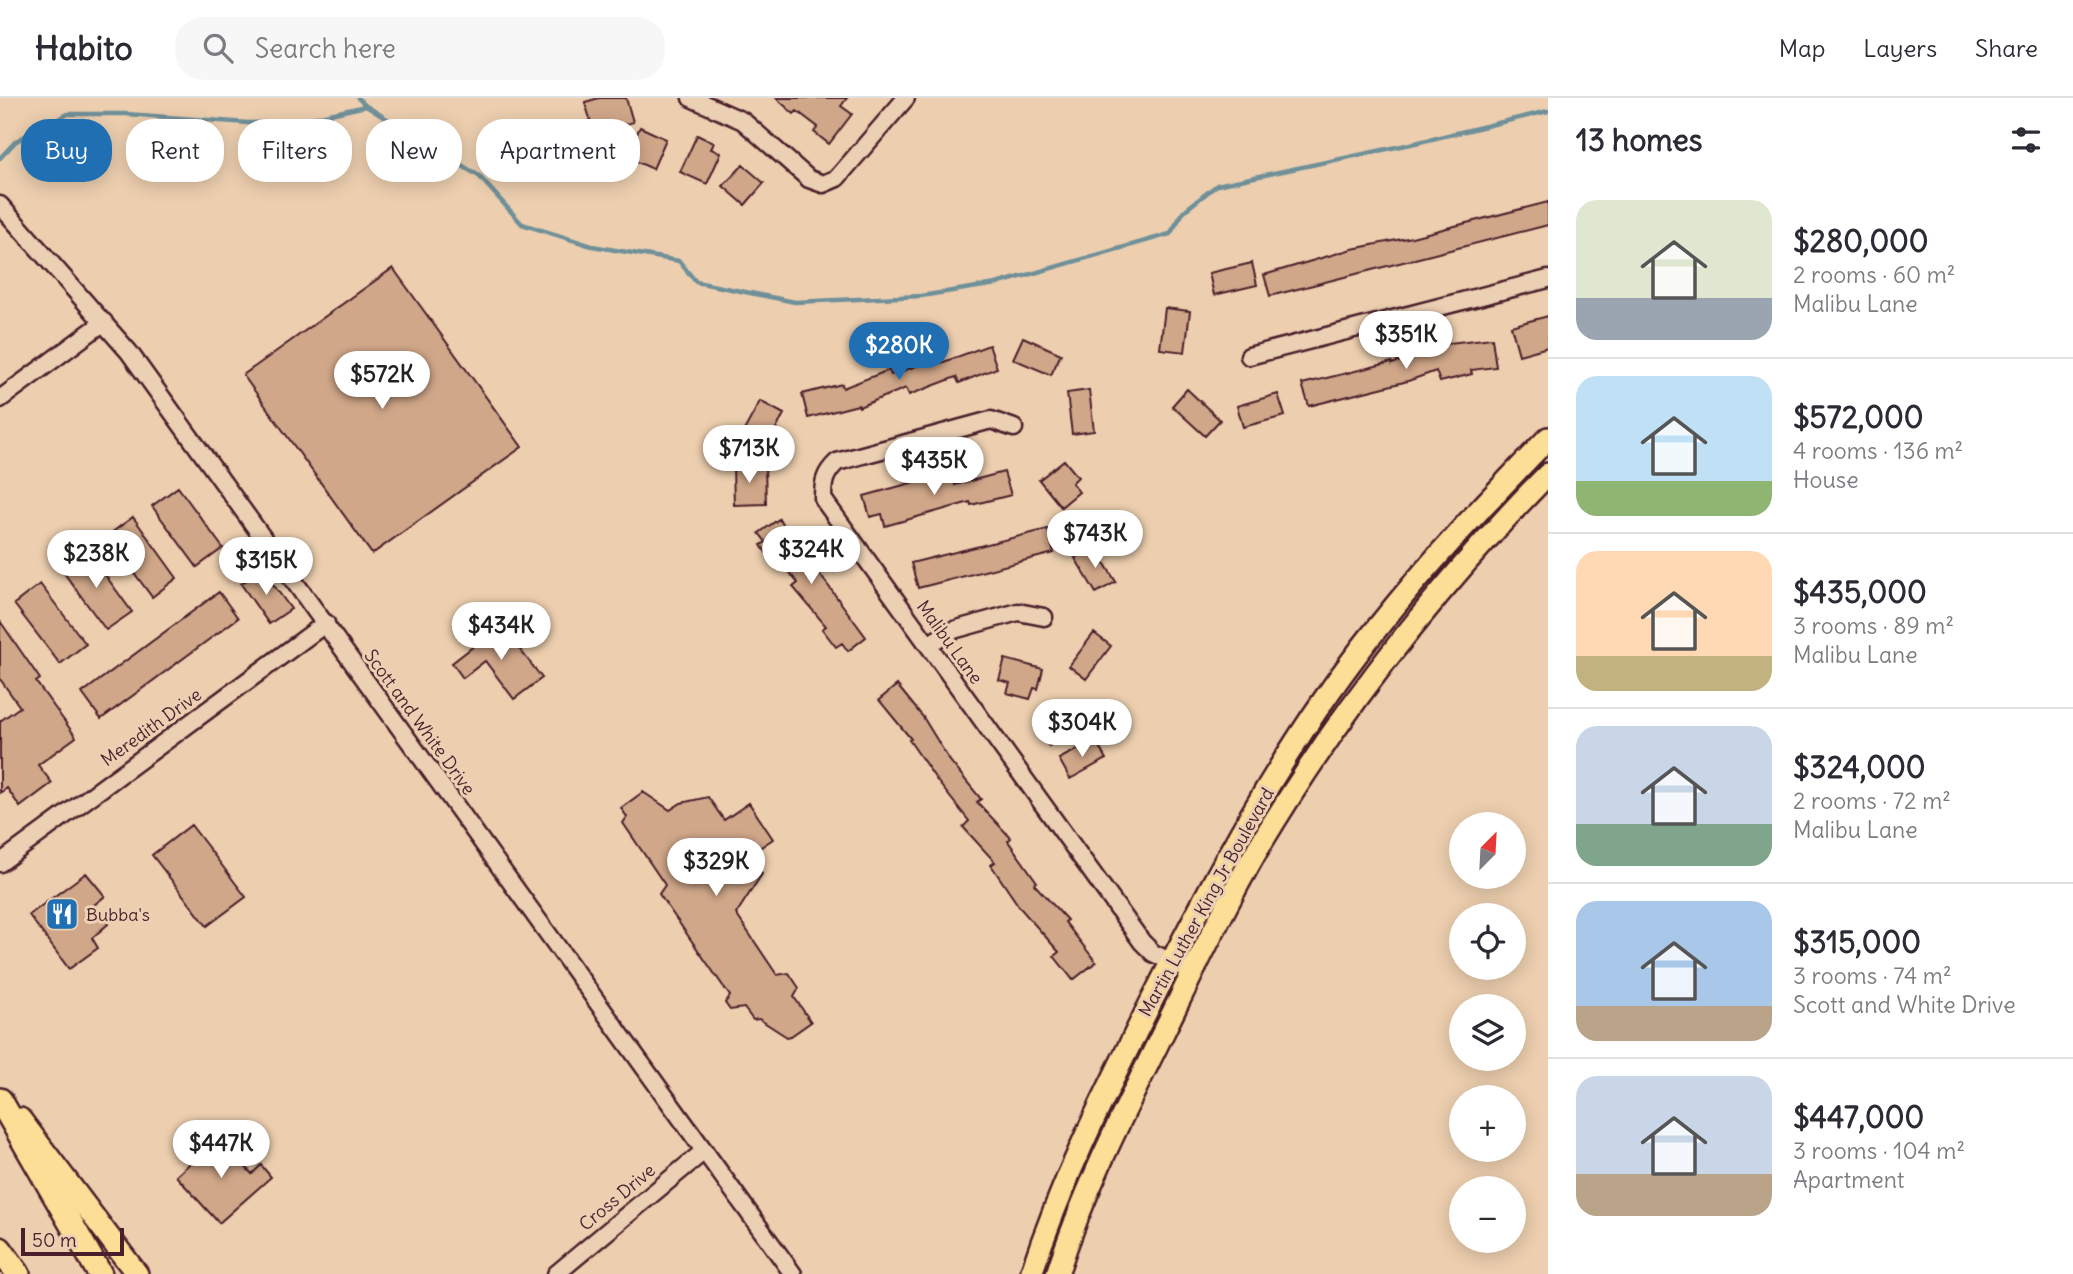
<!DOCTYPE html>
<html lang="en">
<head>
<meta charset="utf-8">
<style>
  body { margin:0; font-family:Delius,sans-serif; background:#f7f7f7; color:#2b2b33; height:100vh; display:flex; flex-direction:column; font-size:26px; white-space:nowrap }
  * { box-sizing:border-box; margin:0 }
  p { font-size:23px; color:#7c7c81 }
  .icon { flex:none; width:38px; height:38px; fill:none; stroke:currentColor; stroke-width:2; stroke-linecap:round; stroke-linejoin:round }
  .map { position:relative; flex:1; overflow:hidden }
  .details { display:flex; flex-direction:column; background:#fff; width:525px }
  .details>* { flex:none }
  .guide { position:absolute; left:21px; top:21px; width:665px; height:63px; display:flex; gap:14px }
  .needle { width:46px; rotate:24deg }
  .buttons { position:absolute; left:1449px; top:714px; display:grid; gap:14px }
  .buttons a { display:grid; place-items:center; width:77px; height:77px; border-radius:50%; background:#fff; box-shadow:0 4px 18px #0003; font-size:35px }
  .scale { position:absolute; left:21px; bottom:18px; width:103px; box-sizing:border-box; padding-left:7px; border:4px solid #4a1f2b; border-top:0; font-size:19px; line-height:24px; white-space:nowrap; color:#4a1f2b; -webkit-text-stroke:5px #ecd0b3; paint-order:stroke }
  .price { position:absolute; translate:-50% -60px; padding:0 16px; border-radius:24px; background:#fff; color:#222; font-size:23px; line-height:46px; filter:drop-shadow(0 2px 4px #0008) }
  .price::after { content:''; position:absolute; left:50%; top:42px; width:21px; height:16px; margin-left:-10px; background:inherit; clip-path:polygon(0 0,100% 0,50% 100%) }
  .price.on { background:#1f6fb2; color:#fff }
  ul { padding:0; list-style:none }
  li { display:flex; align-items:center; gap:21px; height:175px; padding:0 28px }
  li+li { border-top:2px solid #e1e1e2 }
  li span { display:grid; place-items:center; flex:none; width:196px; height:140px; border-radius:21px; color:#555 }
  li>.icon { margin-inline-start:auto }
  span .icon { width:84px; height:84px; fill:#fffc; stroke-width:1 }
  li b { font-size:30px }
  h2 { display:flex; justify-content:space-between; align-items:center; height:84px; padding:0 28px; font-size:30px }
  .chip { padding:0 24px; border-radius:28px; background:#fff; box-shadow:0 4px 18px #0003; font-size:24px; line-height:63px }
  .chip.on { background:#1f6fb2; color:#fff }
  header { display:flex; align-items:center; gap:42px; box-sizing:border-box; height:98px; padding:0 35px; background:#fff; border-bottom:2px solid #e1e1e2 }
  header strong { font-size:33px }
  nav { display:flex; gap:38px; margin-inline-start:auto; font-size:24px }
  .search { width:490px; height:63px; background:#f7f7f7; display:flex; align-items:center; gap:18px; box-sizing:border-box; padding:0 24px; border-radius:28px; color:#7c7c81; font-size:26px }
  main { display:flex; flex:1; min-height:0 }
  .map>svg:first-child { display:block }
</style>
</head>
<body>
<header>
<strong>Habito</strong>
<div class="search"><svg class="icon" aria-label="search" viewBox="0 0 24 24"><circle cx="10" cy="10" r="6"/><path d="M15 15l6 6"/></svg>Search here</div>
<nav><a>Map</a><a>Layers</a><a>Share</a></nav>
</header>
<main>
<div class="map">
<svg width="1548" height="1176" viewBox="0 0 1548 1176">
  <rect width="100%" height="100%" fill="#edcfaf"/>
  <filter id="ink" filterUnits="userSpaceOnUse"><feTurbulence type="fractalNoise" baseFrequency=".0143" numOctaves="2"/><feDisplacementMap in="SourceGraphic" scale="14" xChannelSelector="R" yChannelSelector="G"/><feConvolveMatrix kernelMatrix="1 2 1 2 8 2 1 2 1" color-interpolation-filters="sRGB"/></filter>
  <g filter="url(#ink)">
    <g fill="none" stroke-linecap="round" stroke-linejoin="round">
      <path stroke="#709099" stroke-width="4.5" d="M 358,0 L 366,8
        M 0,60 L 16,43 L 68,16 L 126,16 L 248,25 L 294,24 L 366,8 L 479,78 L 522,126 L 592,148 L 679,163 L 696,184 L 795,204 L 921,198 L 996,186 L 1170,136 L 1184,113 L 1217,87 L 1411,46 L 1548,13"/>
    </g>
    <path fill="#d0a789" stroke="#4a1f2b" stroke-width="2" d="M 599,0 L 626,0 L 633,24 L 594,35 L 585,4 Z
      M 776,0 L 847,0 L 841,8 L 852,16 L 829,46 L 814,34 L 818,29 L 797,13 L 794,16 Z
      M 640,29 L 666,41 L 653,71 L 626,59 Z
      M 697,37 L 714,45 L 711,51 L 721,55 L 707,86 L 680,74 Z
      M 743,67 L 764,85 L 745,107 L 723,88 Z
      M 1548,104 L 1548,127 L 1270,198 L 1264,177 L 1352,151 L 1412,139 Z
      M 1252,165 L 1257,187 L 1214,197 L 1209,175 Z
      M 393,170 L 522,349 L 372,456 L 243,277 Z
      M 1165,210 L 1190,213 L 1185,254 L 1160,251 Z
      M 1548,218 L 1548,249 L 1519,257 L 1511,228 Z
      M 1023,239 L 1061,256 L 1051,277 L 1013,261 Z
      M 1492,240 L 1496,269 L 1471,272 L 1472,276 L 1440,284 L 1436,273 L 1408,283 L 1309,308 L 1302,286 L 1392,264 L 1392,266 L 1449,245 Z
      M 989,247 L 997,270 L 959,285 L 956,279 L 909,297 L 906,290 L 859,309 L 858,307 L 808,320 L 802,296 L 842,286 L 843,290 L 889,272 L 891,277 L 939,260 L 941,265 Z
      M 1187,291 L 1220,322 L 1205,338 L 1172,308 Z
      M 1089,292 L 1094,333 L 1072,336 L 1067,295 Z
      M 1278,296 L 1285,318 L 1243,329 L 1237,308 Z
      M 760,303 L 784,316 L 764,354 L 740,340 Z
      M 1064,362 L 1078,379 L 1072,385 L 1079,394 L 1061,409 L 1039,382 Z
      M 733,367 L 765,367 L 766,406 L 734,407 Z
      M 951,374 L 955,387 L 1004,374 L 1011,397 L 971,407 L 970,404 L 885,428 L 882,416 L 870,419 L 864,398 Z
      M 178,389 L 223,450 L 197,469 L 152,408 Z
      M 133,419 L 177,480 L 152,499 L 107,438 Z
      M 779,421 L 866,539 L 848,553 L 842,545 L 836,549 L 822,531 L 826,528 L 793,489 L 798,485 L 783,467 L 777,471 L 761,447 L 766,444 L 759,435 Z
      M 1048,431 L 1054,455 L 918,490 L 911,465 Z
      M 1094,448 L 1116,484 L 1096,495 L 1075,460 Z
      M 87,452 L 132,514 L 106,532 L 61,471 Z
      M 262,471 L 291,511 L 269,526 L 241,486 Z
      M 40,486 L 86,546 L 60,566 L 14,506 Z
      M 219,494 L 238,520 L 101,621 L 82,595 Z
      M 0,523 L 40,581 L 36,584 L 76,639 L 38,667 L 52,685 L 20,709 L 7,690 L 0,695 L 0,623 L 20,609 L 0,581 Z
      M 501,527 L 542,580 L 514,601 L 485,563 L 463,580 L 452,565 Z
      M 1094,535 L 1111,548 L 1086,581 L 1069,568 Z
      M 1005,561 L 1043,571 L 1038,591 L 1034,590 L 1030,601 L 1007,595 L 1010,585 L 999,582 Z
      M 897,587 L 923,619 L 950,663 L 981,701 L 977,704 L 1011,740 L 1008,743 L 1037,784 L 1034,786 L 1067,822 L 1065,824 L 1096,864 L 1073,882 L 1054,858 L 1059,854 L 1020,810 L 991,767 L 995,764 L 963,729 L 969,723 L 938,684 L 909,642 L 911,641 L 879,602 Z
      M 1068,605 L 1082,624 L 1049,648 L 1035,629 Z
      M 1095,642 L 1106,661 L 1070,681 L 1059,661 Z
      M 643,694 L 670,712 L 681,705 L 708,699 L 724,722 L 749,705 L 773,741 L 749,757 L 762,776 L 736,816 L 777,877 L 789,875 L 799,890 L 794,899 L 811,924 L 791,938 L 787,939 L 759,921 L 753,922 L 744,910 L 730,912 L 725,905 L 730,898 L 659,796 L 665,787 L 623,725 L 627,719 L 621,710 Z
      M 191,727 L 246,799 L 207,828 L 152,757 Z
      M 86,775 L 105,798 L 94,807 L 108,826 L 92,840 L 98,850 L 69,871 L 29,817 Z
      M 219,1039 L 252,1076 L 261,1067 L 271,1079 L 219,1125 L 176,1078 Z"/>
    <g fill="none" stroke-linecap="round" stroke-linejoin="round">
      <defs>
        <path id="minor" d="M 691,0 L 743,23 L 809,81 L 823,86 L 837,80 L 906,0
          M 0,107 L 129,254 L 793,1176
          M 1249,258 L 1548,181
          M 0,301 L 104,224
          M 1014,330 L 991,322 L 837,364 C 824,376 823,385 823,401 L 1142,844 L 1153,855 L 1182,869
          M 928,547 L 950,533 L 1018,514 L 1044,519
          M 0,765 L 326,525
          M 556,1176 L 704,1053"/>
        <path id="major" d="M 20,1021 L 137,1176
          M 1031,1176 C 1062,1082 1102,1002 1146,914 C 1213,781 1284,646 1378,529 C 1431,462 1489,401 1548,340
          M 1057,1176 C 1084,1092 1124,1014 1163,935 C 1194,872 1225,807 1260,747 C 1341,612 1438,488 1548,376"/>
        <path id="highway" d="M 0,1002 L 100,1176
          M 0,1151 L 18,1176"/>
      </defs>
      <use href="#minor" stroke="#4a1f2b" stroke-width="21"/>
      <use href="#major" stroke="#4a1f2b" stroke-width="26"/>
      <use href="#highway" stroke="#4a1f2b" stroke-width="28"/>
      <use href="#minor" stroke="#ecd0b3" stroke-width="16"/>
      <use href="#major" stroke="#fcde96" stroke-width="21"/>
      <use href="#highway" stroke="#fcde96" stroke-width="23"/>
    </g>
  </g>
  <defs>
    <symbol id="restaurant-square" viewBox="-11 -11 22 22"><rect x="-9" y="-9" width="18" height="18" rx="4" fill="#1f6fb2" stroke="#ecd0b3"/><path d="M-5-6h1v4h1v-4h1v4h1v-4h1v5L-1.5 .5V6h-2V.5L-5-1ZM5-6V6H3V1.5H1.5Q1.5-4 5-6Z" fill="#fff"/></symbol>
  </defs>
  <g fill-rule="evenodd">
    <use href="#restaurant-square" x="43" y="797" width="38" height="38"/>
  </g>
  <g text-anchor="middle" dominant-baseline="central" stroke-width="6" stroke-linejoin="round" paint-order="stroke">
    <g font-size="18" fill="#4a1f2b" stroke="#ecd0b3">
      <text transform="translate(950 544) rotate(54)">Malibu Lane</text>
      <text transform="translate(420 624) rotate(54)">Scott and White Drive</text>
      <text transform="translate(151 629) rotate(-36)">Meredith Drive</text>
      <text transform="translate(1206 804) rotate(-61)">Martin Luther King Jr Boulevard</text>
      <text transform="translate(617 1099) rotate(-40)">Cross Drive</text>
    </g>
    <g font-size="18" fill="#4a1f2b" stroke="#ecd0b3" text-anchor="start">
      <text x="86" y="816">Bubba's</text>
    </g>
  </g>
</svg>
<div class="buttons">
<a><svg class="needle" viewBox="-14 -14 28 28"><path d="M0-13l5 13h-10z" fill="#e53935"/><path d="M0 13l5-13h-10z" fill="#7c7c81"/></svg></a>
<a><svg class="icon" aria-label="locate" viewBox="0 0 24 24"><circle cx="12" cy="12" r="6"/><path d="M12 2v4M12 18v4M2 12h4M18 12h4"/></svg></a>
<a><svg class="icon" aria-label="layers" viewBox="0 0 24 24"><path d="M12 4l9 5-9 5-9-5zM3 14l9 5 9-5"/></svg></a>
<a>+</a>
<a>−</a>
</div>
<div class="scale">50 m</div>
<b class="price" style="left:1406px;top:273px">$351K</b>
<b class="price on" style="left:899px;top:284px">$280K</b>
<b class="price" style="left:382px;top:313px">$572K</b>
<b class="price" style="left:749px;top:387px">$713K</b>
<b class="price" style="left:934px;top:399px">$435K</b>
<b class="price" style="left:1095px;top:472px">$743K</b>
<b class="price" style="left:811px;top:488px">$324K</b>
<b class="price" style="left:96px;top:492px">$238K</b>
<b class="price" style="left:266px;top:499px">$315K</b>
<b class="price" style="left:501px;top:564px">$434K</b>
<b class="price" style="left:1082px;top:661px">$304K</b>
<b class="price" style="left:716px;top:800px">$329K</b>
<b class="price" style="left:221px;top:1082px">$447K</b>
<div class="guide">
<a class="chip on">Buy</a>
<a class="chip">Rent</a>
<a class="chip">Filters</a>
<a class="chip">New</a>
<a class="chip">Apartment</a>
</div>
</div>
<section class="details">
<h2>13 homes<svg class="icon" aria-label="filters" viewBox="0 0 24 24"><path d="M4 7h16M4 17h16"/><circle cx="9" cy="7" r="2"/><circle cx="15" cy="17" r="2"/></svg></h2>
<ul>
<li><span style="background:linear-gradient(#dfe7d0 70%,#9aa5b1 0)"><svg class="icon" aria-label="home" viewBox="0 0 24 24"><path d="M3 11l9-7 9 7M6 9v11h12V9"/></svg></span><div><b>$280,000</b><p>2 rooms · 60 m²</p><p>Malibu Lane</p></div></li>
<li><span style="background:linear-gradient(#bfe0f5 75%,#8fb573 0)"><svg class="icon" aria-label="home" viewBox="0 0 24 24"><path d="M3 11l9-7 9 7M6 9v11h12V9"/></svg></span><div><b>$572,000</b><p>4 rooms · 136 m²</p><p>House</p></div></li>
<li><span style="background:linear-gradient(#ffd9b3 75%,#c2b280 0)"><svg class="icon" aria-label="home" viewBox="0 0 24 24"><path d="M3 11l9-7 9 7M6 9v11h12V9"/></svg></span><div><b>$435,000</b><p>3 rooms · 89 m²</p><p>Malibu Lane</p></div></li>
<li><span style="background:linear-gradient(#c9d6e8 70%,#7fa58c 0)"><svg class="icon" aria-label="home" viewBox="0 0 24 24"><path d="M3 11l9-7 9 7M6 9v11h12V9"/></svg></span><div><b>$324,000</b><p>2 rooms · 72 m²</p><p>Malibu Lane</p></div></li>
<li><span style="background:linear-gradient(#a9c7e8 75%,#b9a48a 0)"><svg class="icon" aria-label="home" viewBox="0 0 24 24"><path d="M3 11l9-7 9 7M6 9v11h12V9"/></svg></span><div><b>$315,000</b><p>3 rooms · 74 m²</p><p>Scott and White Drive</p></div></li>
<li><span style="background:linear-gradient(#c9d6e8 70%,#b9a48a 0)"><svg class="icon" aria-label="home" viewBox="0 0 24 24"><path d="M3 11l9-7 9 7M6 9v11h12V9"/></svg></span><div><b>$447,000</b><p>3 rooms · 104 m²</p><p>Apartment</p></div></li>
</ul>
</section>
</main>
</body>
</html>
